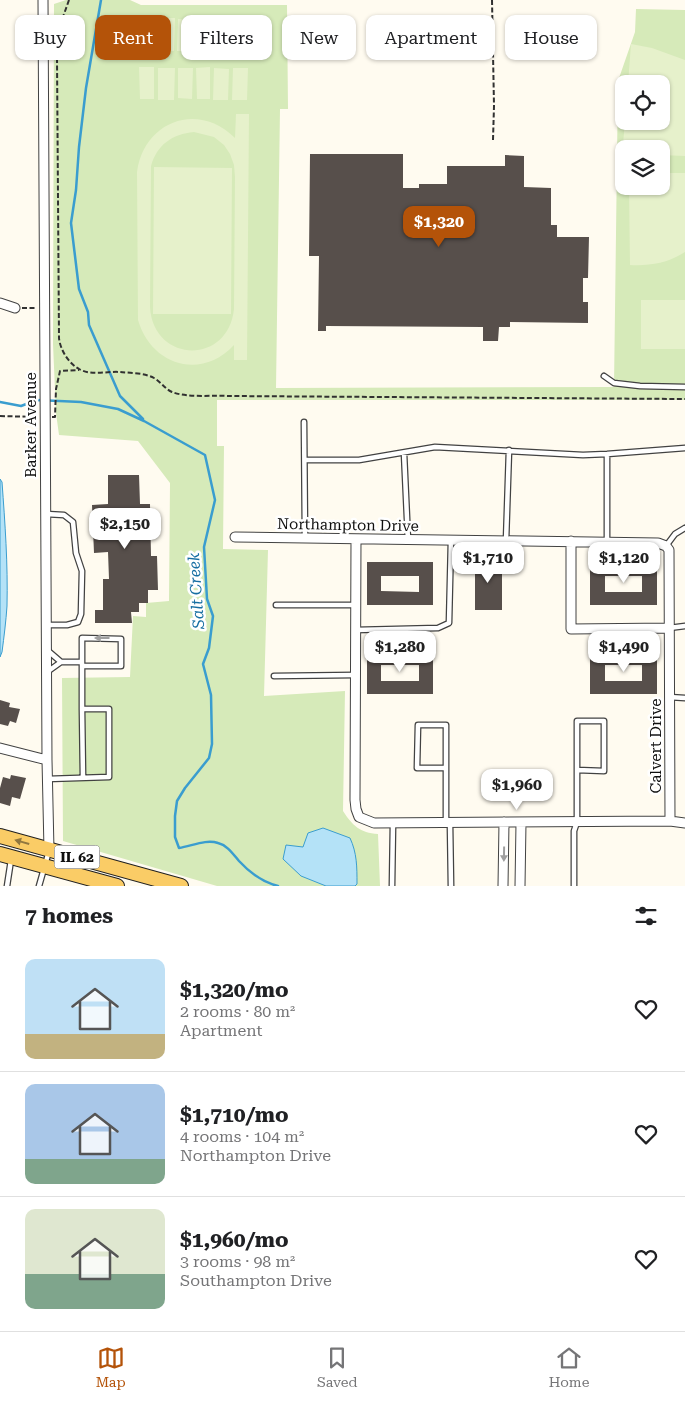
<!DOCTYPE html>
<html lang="en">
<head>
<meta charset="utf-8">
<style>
  body { margin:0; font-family:"Roboto Serif",serif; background:#f6f6f6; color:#202124; height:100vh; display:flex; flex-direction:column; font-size:19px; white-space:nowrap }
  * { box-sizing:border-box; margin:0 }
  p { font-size:16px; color:#757577 }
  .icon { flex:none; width:28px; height:28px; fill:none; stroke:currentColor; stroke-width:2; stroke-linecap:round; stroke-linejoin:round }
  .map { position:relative; height:886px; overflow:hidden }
  .sheet { display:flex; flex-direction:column; background:#fff; flex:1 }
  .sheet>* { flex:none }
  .banner { position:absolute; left:15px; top:15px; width:655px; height:45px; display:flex; gap:10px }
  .controls { position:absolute; left:615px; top:75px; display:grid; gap:10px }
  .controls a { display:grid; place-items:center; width:55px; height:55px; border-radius:10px; background:#fff; box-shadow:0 1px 4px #0004; font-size:25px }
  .price { position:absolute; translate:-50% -42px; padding:0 11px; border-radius:10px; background:#fff; color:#222; font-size:16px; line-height:32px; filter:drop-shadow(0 1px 2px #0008) }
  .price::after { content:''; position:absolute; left:50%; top:30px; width:15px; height:11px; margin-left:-8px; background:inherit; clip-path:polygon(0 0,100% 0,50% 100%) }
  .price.on { background:#b45309; color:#fff }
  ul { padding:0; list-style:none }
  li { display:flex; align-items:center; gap:15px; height:125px; padding:0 25px }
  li+li { border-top:1px solid #e0e0e0 }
  li span { display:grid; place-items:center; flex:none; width:140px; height:100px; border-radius:10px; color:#555 }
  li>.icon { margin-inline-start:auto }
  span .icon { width:60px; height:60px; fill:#fffc; stroke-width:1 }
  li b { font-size:21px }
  h2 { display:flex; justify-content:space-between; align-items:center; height:60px; padding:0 25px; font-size:21px }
  .pill { padding:0 18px; border-radius:10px; background:#fff; box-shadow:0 1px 4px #0004; font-size:18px; line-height:45px }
  .pill.on { background:#b45309; color:#fff }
  .tab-bar { display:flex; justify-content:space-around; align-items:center; height:70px; border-top:1px solid #e0e0e0; background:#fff; font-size:14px; color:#757577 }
  .tab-bar a { display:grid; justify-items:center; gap:2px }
  .tab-bar .on { color:#b45309 }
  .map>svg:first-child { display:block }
</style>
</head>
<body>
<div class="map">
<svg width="685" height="886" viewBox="0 0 685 886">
  <rect width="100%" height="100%" fill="#fffbf0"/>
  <path fill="#d6eab9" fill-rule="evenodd" d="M 66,0 L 130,0 L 141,5 L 287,5 L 288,109 L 280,109 L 276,388 L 614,387 L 618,81 L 635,32 L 636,9 L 685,10 L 685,400 L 217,400 L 217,446 L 224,446 L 223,549 L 268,550 L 264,696 L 345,691 L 343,811 C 352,825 360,833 378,834 L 380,886 L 217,886 L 63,841 L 62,678 L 130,677 L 133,616 L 146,617 L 146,603 L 169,601 L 170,483 L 138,441 L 59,435 L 56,413 L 53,344 L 54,4 ZM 624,84 L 661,84 L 661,121 L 624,121 ZM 624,149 L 661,149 L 661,186 L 624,186 Z"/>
  <path fill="#e6f1cb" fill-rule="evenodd" d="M 140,18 L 155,19 L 154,52 L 139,51 Z
    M 159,18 L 175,18 L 174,51 L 159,51 Z
    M 178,19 L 192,20 L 192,51 L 177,51 Z
    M 196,19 L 211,20 L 211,52 L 196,52 Z
    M 229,19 L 230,51 L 216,51 L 215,20 Z
    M 233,20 L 248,20 L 248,52 L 233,52 Z
    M 631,44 L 652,48 L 685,60 L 685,156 L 661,155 L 661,149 L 626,149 L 623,145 L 625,121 L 661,121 L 661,84 L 628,84 Z
    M 139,67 L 154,67 L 154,99 L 140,99 Z
    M 210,67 L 210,99 L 197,99 L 196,68 Z
    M 158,68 L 175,68 L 174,100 L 158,100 Z
    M 178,68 L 193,68 L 192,99 L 178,98 Z
    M 214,68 L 229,69 L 228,100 L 213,100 Z
    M 233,68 L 248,68 L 247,100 L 232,100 Z
    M 236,114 L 249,114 L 247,360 L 234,360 L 234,345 C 201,381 151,365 138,320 L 137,172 C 144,121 198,101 235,138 ZM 194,132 L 214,137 L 224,145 L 230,154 L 234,165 L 235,177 L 234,309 C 228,366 153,363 150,307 L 151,166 C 157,145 172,134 194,132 Z
    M 154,167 L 232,168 L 231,314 L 153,314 Z
    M 661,173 L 685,173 L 685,252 C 668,263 650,266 630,265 L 629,186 L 661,186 Z
    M 641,300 L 685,300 L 685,349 L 641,349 Z"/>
  <path fill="#b4e2f7" stroke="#3a9dcf" d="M 0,479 L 2,482 C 5,523 8,564 7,606 C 6,621 4,637 2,652 L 0,657 Z
    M 323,828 L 350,838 C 357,853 357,867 357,884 L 355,886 L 326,886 L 301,876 L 283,859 L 286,845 L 303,847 L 308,833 Z"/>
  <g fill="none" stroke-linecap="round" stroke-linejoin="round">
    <path stroke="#3a9dcf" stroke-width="2.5" d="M 101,0 L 86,88 L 79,147 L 76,190 L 71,223 L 79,289 L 88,312 L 89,325 L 120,396 L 143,419
      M 0,402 L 21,406 L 37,400 L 81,402 L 118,409 L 144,421 L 205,455 L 215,500 L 204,547 L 207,599 L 213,616 L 209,648 L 203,664 L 211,695 L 212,744 L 209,758 L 185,788 L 177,801 L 175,816 L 175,837 L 179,848 C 192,846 206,839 218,843 C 227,845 233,854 239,861 C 250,873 262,882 278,886"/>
  </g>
  <path fill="#574f4b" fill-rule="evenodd" d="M 310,154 L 403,154 L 403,188 L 419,188 L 419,184 L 447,184 L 447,166 L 505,166 L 505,155 L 524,156 L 524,187 L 551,188 L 551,225 L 557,225 L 557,237 L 589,237 L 588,278 L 583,278 L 583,302 L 588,302 L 588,323 L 510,322 L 510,327 L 499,327 L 498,341 L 483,341 L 483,327 L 326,326 L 326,331 L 318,331 L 319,256 L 309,256 Z
    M 108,475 L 139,475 L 140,504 L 150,504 L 151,556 L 157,556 L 158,590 L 148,590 L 148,603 L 139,603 L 139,612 L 131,612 L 132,623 L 95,623 L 95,610 L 103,610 L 103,579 L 109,579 L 108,552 L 94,553 L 92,505 L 108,504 Z
    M 475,557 L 502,557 L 502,610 L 475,610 Z
    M 367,562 L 433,562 L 433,605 L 367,605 ZM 381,576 L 419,576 L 419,592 L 381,591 Z
    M 590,563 L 657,563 L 657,605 L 590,605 ZM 605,576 L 642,576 L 642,592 L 605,592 Z
    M 367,652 L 433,652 L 433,694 L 367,694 ZM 381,665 L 419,665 L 419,681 L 381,681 Z
    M 590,652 L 657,652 L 657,694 L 590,694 ZM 605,665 L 642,665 L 642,681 L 605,681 Z
    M 0,700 L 10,703 L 9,707 L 20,709 L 16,723 L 10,721 L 8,726 L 0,724 Z
    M 11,775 L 26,778 L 20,799 L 12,797 L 10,806 L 0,803 L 0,788 L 3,777 L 10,779 Z"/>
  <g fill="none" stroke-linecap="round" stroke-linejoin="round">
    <defs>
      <path id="lane" d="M 604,376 L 614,383 L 640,386 L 685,387
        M 304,422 L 305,538
        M 404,453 L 408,540
        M 305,460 L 359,460 L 435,447 L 583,455 L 607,454 L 685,448
        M 506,541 L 509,450
        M 607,542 L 607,454
        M 666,546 L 675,534 L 685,528
        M 276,605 L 356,605
        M 46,625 L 67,625 L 78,622 L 81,614 L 82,571 L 76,553 L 73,522 L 64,515 L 46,514
        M 669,628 L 685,626
        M 355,630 L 438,628 L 449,623 L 451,540
        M 47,650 L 61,662
        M 47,672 L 61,662 L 82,662
        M 274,676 L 355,675
        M 669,697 L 685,698
        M 82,709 L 83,778
        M 47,779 L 109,777 L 109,709 L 82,709 L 82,638 L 121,639 L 121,666 L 82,666
        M 446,823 L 446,725 L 418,725 L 417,768 L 446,768
        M 450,823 L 451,886
        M 7,886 L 11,860
        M 39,886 L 49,851
        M 392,886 L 393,823
        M 574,886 L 574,831 L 577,822 L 577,721 L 604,721 L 604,771 L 577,770"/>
      <path id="street" d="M 43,0 L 47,760 L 49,850
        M 0,303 L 15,308
        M 235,537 L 658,543 L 666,546 L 669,550 L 670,821
        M 356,539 L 355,800 L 356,809 L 359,817 L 374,823 L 670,821 L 685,823
        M 571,541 L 571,629 L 669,628
        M 0,748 L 47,760
        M 503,886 L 504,822
        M 520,886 L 521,823"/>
      <path id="primary" d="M 0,836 L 181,886
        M 0,854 L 117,886"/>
    </defs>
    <use href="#lane" stroke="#424242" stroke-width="7"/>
    <use href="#street" stroke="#424242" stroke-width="11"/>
    <use href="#primary" stroke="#202020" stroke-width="16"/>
    <path stroke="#313131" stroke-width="2" stroke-dasharray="5 2.5" stroke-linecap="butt" d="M 69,0 L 58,31 L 57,58 L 59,338 C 60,349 68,363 79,369 C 91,376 107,371 120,372 C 131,373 145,373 154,378 C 161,382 165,389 172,392 C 187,398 214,395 229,396 L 685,399
      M 492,0 L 494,106 L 493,140
      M 22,308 L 35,308
      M 0,416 L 38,417
      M 52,417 L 55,417 L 56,389 L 60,371 L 79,370"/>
    <use href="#lane" stroke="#fff" stroke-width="4.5"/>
    <use href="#street" stroke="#fff" stroke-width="9"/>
    <use href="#primary" stroke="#facc66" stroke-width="14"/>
  </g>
  <defs><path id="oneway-solid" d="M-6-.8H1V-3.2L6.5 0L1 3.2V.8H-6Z" transform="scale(1.25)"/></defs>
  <g fill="#9f9f9f">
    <use href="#oneway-solid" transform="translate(102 638) rotate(-180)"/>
    <use href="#oneway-solid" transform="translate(504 854) rotate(91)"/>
  </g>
  <use fill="#90773f" href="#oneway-solid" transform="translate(22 842) rotate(-164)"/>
  <g text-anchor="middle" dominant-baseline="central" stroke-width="5" stroke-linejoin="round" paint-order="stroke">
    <rect fill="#fff" stroke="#575757" stroke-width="1" x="54.5" y="845.5" width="45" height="23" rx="4"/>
    <g font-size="14" font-weight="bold" fill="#0f0f0f">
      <text x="77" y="857">IL 62</text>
    </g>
    <g font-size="15" fill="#0f0f0f" stroke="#fff">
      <text transform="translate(31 425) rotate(-90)">Barker Avenue</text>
      <text transform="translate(348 525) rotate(1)">Northampton Drive</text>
      <text transform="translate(656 746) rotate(-90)">Calvert Drive</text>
    </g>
    <g font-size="16" font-style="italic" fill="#166ea2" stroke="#fff">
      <text transform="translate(196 591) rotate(-94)">Salt Creek</text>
    </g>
  </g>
</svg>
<div class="controls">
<a><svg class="icon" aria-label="locate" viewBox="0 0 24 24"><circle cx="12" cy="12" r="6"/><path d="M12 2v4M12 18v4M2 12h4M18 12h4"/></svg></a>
<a><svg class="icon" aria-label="layers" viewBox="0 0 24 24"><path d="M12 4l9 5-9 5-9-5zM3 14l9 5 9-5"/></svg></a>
</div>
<b class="price on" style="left:439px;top:248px">$1,320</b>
<b class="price" style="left:125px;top:550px">$2,150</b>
<b class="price" style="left:488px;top:584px">$1,710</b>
<b class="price" style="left:624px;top:584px">$1,120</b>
<b class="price" style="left:400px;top:673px">$1,280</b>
<b class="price" style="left:624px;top:673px">$1,490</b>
<b class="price" style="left:517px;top:811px">$1,960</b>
<div class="banner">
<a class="pill">Buy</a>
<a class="pill on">Rent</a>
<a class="pill">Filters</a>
<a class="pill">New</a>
<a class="pill">Apartment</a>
<a class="pill">House</a>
</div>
</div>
<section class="sheet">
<h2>7 homes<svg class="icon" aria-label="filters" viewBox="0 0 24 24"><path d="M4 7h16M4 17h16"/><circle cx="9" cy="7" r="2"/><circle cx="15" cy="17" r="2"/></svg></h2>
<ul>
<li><span style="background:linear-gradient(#bfe0f5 75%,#c2b280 0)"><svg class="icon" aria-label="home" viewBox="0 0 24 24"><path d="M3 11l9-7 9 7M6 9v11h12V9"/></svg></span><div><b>$1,320/mo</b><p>2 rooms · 80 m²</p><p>Apartment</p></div><svg class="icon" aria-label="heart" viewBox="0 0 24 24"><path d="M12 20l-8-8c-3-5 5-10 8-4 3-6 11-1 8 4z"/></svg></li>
<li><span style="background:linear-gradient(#a9c7e8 75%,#7fa58c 0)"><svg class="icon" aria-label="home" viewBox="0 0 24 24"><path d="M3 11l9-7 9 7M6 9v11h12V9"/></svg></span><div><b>$1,710/mo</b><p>4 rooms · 104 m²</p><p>Northampton Drive</p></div><svg class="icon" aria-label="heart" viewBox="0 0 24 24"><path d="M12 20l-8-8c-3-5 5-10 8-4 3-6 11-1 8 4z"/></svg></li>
<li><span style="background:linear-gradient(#dfe7d0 65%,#7fa58c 0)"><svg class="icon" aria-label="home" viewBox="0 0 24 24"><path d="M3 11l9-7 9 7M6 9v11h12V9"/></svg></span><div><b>$1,960/mo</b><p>3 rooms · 98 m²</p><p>Southampton Drive</p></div><svg class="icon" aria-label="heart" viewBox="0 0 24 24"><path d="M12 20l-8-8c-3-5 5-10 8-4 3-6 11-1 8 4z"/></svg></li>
</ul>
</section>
<nav class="tab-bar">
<a class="on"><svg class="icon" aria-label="map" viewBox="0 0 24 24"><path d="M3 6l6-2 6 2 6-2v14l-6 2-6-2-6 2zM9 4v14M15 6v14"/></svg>Map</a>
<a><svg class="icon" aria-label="saved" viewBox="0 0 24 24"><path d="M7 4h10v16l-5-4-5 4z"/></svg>Saved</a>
<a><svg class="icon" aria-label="home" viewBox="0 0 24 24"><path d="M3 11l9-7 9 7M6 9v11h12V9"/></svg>Home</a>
</nav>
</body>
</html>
